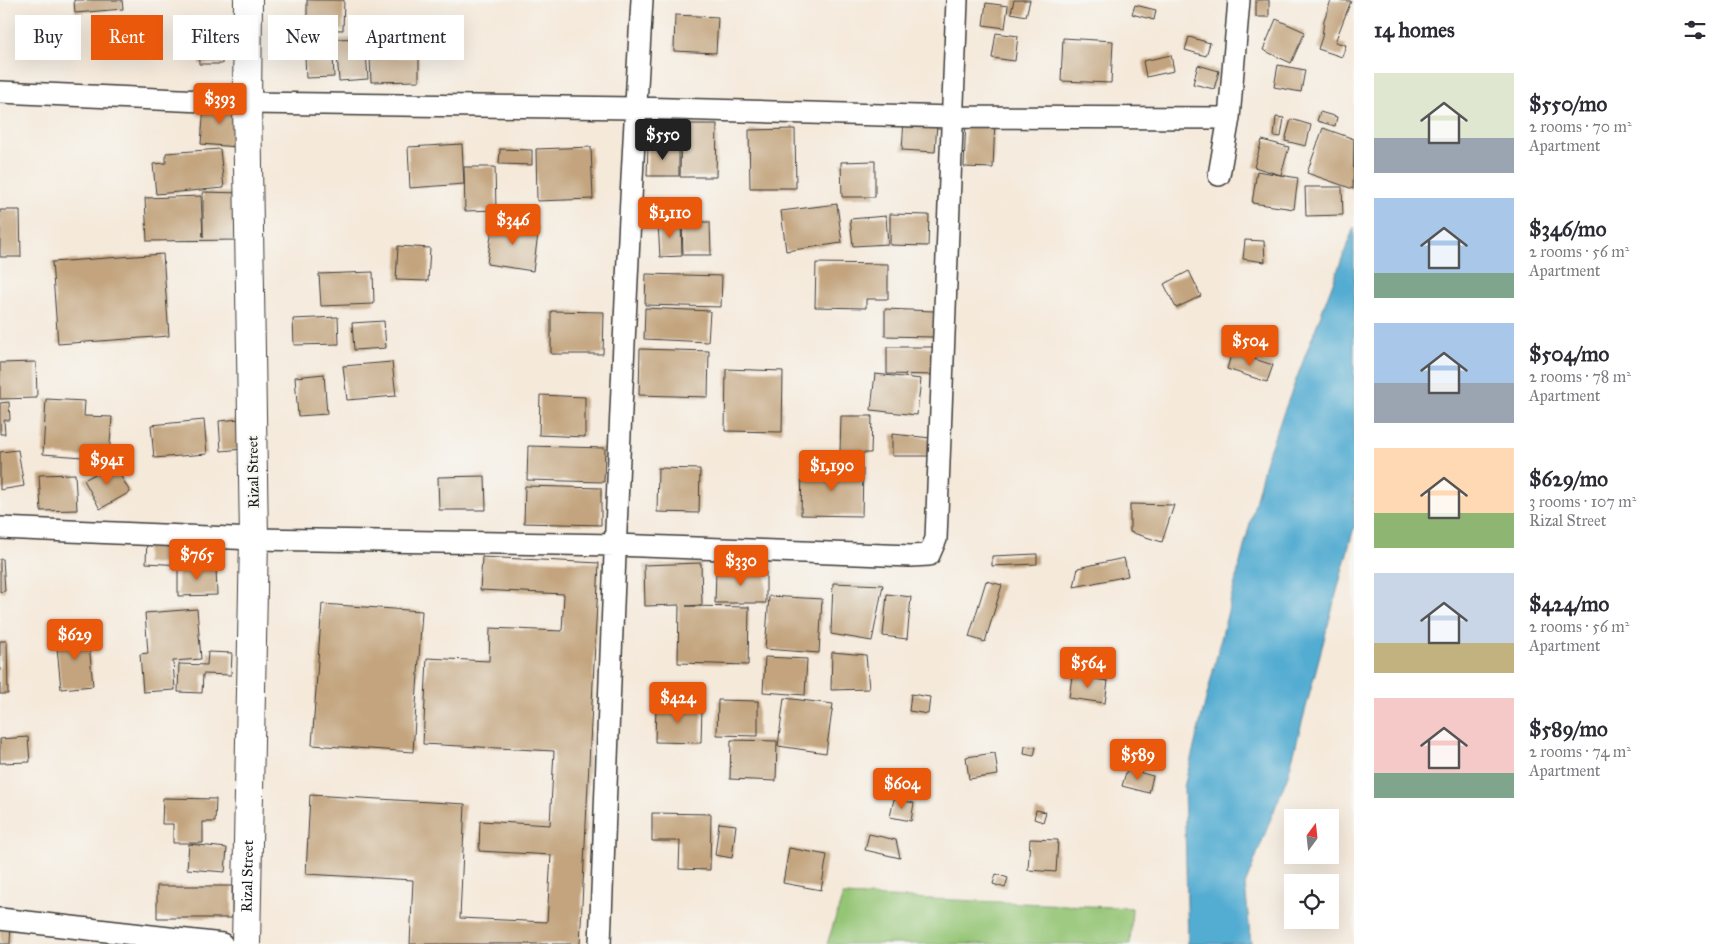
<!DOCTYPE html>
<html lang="en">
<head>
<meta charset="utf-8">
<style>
  body { margin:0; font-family:"IM FELL Great Primer",serif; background:#f2f2f3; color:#2b2b33; height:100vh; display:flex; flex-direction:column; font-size:19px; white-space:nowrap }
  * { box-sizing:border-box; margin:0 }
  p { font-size:16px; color:#7c7c81 }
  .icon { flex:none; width:28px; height:28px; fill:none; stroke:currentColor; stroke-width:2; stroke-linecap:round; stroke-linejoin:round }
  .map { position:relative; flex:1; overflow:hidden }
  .sheet { display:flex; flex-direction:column; background:#fff; width:375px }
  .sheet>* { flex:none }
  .guide { position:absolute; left:15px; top:15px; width:475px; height:45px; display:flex; gap:10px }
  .needle { width:32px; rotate:15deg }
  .buttons { position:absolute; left:1284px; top:809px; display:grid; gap:10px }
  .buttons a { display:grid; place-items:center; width:55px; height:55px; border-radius:0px; background:#fff; box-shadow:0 5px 20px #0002; font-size:25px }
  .price { position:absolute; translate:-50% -42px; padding:0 11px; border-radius:5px; background:#ea580c; color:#fff; font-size:16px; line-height:32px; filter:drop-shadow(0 1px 2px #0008) }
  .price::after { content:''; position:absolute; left:50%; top:30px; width:15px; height:11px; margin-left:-8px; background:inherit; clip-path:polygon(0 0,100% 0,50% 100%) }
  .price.current { background:#222; color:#fff }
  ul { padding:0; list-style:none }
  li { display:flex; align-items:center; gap:15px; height:125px; padding:0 20px }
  li span { display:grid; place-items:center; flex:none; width:140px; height:100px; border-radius:0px; color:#555 }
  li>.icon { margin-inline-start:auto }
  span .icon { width:60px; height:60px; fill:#fffc; stroke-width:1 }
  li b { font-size:21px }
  h2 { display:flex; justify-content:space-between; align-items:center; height:60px; padding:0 20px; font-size:21px }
  .tag { padding:0 18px; border-radius:0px; background:#fff; box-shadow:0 5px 20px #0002; font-size:18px; line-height:45px }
  .tag.current { background:#ea580c; color:#fff }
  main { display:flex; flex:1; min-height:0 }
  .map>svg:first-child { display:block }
</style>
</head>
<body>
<main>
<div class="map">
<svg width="1354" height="944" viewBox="0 0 1354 944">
  <rect width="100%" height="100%" fill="#f6f6f2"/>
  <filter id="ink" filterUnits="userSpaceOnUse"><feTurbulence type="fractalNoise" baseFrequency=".02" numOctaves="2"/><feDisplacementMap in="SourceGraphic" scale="10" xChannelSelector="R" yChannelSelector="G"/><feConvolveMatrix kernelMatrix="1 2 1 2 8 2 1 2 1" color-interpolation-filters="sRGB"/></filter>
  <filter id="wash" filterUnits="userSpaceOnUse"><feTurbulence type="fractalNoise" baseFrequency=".0096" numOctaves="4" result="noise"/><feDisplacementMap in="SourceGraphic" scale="20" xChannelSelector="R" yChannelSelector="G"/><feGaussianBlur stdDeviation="1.12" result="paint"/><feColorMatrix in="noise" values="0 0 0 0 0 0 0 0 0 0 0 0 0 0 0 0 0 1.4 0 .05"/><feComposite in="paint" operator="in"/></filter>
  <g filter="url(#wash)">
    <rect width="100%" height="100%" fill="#f5e9da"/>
    <path fill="#94c574" stroke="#587048" d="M 843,895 L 1132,908 L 1130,944 L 827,944 Z"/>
    <path fill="#53acd1" stroke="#386476" d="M 1354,227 L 1354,527 L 1288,775 L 1245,885 L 1251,944 L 1188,944 L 1184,787 L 1266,459 Z"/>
    <g id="blocks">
      <path fill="#c3a47e" d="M 74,0 L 122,0 L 123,9 L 75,13 Z
        M 307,0 L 344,0 L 343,30 L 307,29 Z
        M 1014,0 L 1030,0 L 1026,16 L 1011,13 Z
        M 1256,0 L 1269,0 L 1269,17 L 1256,17 Z
        M 1331,0 L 1351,1 L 1335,42 L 1346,45 L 1342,57 L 1318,49 L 1322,37 L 1324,20 Z
        M 986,3 L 1008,6 L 1005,28 L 983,25 Z
        M 1135,5 L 1156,10 L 1154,20 L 1132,14 Z
        M 675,15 L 718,17 L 716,53 L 674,51 Z
        M 1276,19 L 1305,32 L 1291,63 L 1263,50 Z
        M 996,33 L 1018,36 L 1015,61 L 992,58 Z
        M 332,34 L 334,77 L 306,78 L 304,36 Z
        M 222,35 L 222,64 L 199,64 L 198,36 Z
        M 1189,37 L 1210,43 L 1206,56 L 1185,50 Z
        M 365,38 L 368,79 L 339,81 L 336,39 Z
        M 1063,38 L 1113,41 L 1111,83 L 1061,81 Z
        M 1171,55 L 1174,71 L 1146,77 L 1143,61 Z
        M 419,57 L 419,81 L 371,82 L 370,58 Z
        M 1198,65 L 1219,71 L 1214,89 L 1193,84 Z
        M 1278,65 L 1305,70 L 1301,92 L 1274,87 Z
        M 204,104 L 240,107 L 237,147 L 201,144 Z
        M 678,111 L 678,144 L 648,144 L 647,112 Z
        M 1320,112 L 1337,117 L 1335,126 L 1317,121 Z
        M 1276,117 L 1284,118 L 1281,137 L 1274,136 Z
        M 966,119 L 995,120 L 993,168 L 964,167 Z
        M 1291,119 L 1311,125 L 1306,146 L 1285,141 Z
        M 904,120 L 937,123 L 935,152 L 902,150 Z
        M 681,124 L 717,124 L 716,177 L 680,177 Z
        M 1323,128 L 1354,139 L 1353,189 L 1307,173 Z
        M 795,129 L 796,188 L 750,188 L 749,130 Z
        M 1262,140 L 1289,147 L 1281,175 L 1254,167 Z
        M 462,144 L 464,184 L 410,188 L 408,147 Z
        M 648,146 L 679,147 L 679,176 L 647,176 Z
        M 591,147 L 593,199 L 537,201 L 536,149 Z
        M 220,149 L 224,188 L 156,194 L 153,164 L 166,163 L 166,153 Z
        M 500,149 L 532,150 L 532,165 L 499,164 Z
        M 875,161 L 875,197 L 842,197 L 841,162 Z
        M 464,167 L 495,167 L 496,210 L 465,211 Z
        M 1257,171 L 1298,178 L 1294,209 L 1252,203 Z
        M 1305,187 L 1342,187 L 1343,215 L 1306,216 Z
        M 203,192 L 242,193 L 241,240 L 147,241 L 145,198 L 201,196 L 203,237 Z
        M 837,204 L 842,243 L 786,251 L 781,211 Z
        M 0,210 L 20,210 L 21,257 L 0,257 Z
        M 890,214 L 929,215 L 928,246 L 890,245 Z
        M 886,216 L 888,244 L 853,246 L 850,219 Z
        M 493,221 L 539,227 L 533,271 L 487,264 Z
        M 681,221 L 682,256 L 660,257 L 658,222 Z
        M 682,222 L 710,222 L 711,255 L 683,255 Z
        M 1245,240 L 1264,241 L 1265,262 L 1243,259 Z
        M 398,246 L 430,248 L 428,281 L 396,280 Z
        M 163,254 L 169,336 L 58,344 L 52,262 Z
        M 816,263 L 888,264 L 888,299 L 866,299 L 866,308 L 815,307 Z
        M 1189,271 L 1201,296 L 1176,308 L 1164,284 Z
        M 373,272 L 374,304 L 321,306 L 319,274 Z
        M 646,274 L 722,276 L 721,307 L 645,305 Z
        M 645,308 L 710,311 L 708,342 L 644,339 Z
        M 885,309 L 934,311 L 933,337 L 885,336 Z
        M 551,311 L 604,312 L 603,354 L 551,354 Z
        M 338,317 L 339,344 L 294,345 L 293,319 Z
        M 384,321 L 386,348 L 354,350 L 352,323 Z
        M 887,347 L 936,347 L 936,375 L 887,374 Z
        M 640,349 L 709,351 L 708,397 L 639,395 Z
        M 1232,352 L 1273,365 L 1267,382 L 1227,369 Z
        M 36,362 L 37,398 L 0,399 L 0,363 Z
        M 392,362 L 396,396 L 347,400 L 343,366 Z
        M 726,369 L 783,371 L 782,432 L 725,431 Z
        M 324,374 L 327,414 L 298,416 L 295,377 Z
        M 875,374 L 921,379 L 917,415 L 871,410 Z
        M 540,395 L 585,397 L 585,437 L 539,435 Z
        M 46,399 L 85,401 L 84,416 L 112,417 L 109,459 L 43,454 Z
        M 9,402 L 10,420 L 4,420 L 5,434 L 0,434 L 0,403 Z
        M 841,416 L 872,416 L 871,453 L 840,453 Z
        M 240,419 L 243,449 L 221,451 L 219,421 Z
        M 204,420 L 207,454 L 154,458 L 151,425 Z
        M 892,434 L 931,438 L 931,456 L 892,456 Z
        M 528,446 L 605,448 L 604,482 L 527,480 Z
        M 18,450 L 24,486 L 0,490 L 0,452 Z
        M 114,464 L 130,492 L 100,509 L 84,480 Z
        M 658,468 L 700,469 L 699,513 L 657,512 Z
        M 802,468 L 863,469 L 862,516 L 801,515 Z
        M 75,474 L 77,510 L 41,511 L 39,475 Z
        M 485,476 L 486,510 L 439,510 L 438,477 Z
        M 525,486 L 601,488 L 601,525 L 524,523 Z
        M 1130,504 L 1174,505 L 1162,542 L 1130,532 Z
        M 147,540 L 183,542 L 182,565 L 146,563 Z
        M 1037,554 L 1037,564 L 992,566 L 992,556 Z
        M 482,557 L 599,563 L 580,944 L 410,944 L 413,880 L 306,874 L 310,795 L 465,804 L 460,918 L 547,922 L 551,855 L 479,851 L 480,821 L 550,825 L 554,751 L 423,744 L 427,658 L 489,661 L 490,628 L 562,631 L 564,594 L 480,590 Z
        M 1124,558 L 1128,576 L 1074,587 L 1078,568 Z
        M 0,559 L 3,559 L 5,591 L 0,592 Z
        M 701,563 L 702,605 L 686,606 L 749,607 L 748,665 L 678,663 L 679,605 L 645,606 L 644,565 Z
        M 216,566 L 217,595 L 178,596 L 178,567 Z
        M 716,571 L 766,572 L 766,603 L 715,603 Z
        M 986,581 L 1002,585 L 985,642 L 969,637 Z
        M 833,583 L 883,585 L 872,641 L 831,634 Z
        M 887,594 L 911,597 L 907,639 L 883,636 Z
        M 769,596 L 822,599 L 819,653 L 765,649 Z
        M 322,604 L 422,611 L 413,752 L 312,745 Z
        M 197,609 L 201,659 L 173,661 L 175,690 L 143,692 L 140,654 L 148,653 L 145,613 Z
        M 88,633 L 93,686 L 61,689 L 56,637 Z
        M 0,641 L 7,641 L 8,694 L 0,694 Z
        M 208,652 L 232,653 L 231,675 L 203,674 L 202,693 L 178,692 L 179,664 L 207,665 Z
        M 832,652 L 866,655 L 869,689 L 831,690 Z
        M 765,657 L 807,659 L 805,695 L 763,692 Z
        M 1072,676 L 1108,681 L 1105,703 L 1069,698 Z
        M 911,694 L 930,697 L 928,714 L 909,711 Z
        M 784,698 L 833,704 L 826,753 L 778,746 Z
        M 718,700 L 758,701 L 758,736 L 717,735 Z
        M 656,704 L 702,705 L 701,743 L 655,742 Z
        M 28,737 L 30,762 L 0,763 L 0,739 Z
        M 731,740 L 777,741 L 776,781 L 730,779 Z
        M 1025,746 L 1036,747 L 1034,756 L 1024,754 Z
        M 995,753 L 998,775 L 969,779 L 966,757 Z
        M 1127,769 L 1153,776 L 1149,793 L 1122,786 Z
        M 163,798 L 216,799 L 215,822 L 203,822 L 203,843 L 173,843 L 173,824 L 162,824 Z
        M 894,799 L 914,803 L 911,821 L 890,817 Z
        M 1036,810 L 1046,812 L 1043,822 L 1034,819 Z
        M 652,813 L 711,814 L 710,870 L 679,869 L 680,841 L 652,841 Z
        M 719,823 L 736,825 L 732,858 L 715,855 Z
        M 869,834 L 896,840 L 900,858 L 865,850 Z
        M 1030,839 L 1058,840 L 1056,872 L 1028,870 Z
        M 189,844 L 227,848 L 225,872 L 187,869 Z
        M 789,848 L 827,855 L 821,890 L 783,883 Z
        M 996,874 L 1008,878 L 1005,888 L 993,884 Z
        M 157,886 L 232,886 L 232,918 L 157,918 Z
        M 0,921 L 11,922 L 10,944 L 0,944 Z"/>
    </g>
  </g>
  <g filter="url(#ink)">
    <use href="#blocks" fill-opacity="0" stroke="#3d3b38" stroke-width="1"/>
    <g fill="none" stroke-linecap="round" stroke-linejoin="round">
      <defs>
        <path id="street" d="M 0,92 L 247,103 L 635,108 L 953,117 L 1229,118
          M 1219,175 L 1229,118 L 1239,0
          M 0,528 L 254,539 L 615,545 L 911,556 L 929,555 L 936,539 L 957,0
          M 0,919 L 222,944
          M 600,944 C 612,629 623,314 642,0"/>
        <g id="highway">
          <path id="s1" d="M 246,944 L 254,539 L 247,103 L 248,0"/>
        </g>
      </defs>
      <use href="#street" stroke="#3d3b38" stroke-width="24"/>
      <use href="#highway" stroke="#3d3b38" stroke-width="30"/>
      <use href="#street" stroke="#fff" stroke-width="21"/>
      <use href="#highway" stroke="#fff" stroke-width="28"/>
    </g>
  </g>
  <g text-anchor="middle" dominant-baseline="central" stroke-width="4" stroke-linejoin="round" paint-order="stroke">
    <g font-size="15" fill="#1c1c1c" stroke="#f6f6f2">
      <text transform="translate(253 472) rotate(-91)">Rizal Street</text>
      <text stroke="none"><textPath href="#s1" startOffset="68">Rizal Street</textPath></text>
    </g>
  </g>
</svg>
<div class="buttons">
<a><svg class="needle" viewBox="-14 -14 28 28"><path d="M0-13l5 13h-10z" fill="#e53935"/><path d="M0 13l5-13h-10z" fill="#7c7c81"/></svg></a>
<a><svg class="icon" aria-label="locate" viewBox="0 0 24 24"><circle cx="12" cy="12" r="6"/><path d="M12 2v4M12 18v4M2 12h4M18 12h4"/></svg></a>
</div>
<b class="price" style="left:220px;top:125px">$393</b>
<b class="price current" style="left:663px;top:161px">$550</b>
<b class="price" style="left:670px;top:239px">$1,110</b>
<b class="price" style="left:513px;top:246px">$346</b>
<b class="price" style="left:1250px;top:367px">$504</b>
<b class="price" style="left:107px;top:486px">$941</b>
<b class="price" style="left:832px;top:492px">$1,190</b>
<b class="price" style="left:197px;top:581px">$765</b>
<b class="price" style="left:741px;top:587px">$330</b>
<b class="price" style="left:75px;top:661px">$629</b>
<b class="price" style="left:1088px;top:689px">$564</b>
<b class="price" style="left:678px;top:724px">$424</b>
<b class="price" style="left:1138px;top:781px">$589</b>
<b class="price" style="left:902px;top:810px">$604</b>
<div class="guide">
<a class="tag">Buy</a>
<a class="tag current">Rent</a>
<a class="tag">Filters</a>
<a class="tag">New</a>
<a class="tag">Apartment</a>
</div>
</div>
<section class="sheet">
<h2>14 homes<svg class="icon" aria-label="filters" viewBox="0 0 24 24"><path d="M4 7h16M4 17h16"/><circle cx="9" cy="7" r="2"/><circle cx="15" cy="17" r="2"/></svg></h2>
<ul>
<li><span style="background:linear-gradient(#dfe7d0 65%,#9aa5b1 0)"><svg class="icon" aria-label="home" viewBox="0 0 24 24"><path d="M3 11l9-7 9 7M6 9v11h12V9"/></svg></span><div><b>$550/mo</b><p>2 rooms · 70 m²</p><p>Apartment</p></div></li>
<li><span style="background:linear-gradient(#a9c7e8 75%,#7fa58c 0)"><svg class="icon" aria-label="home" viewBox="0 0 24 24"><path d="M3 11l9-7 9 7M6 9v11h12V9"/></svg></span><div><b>$346/mo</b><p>2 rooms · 56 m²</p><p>Apartment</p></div></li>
<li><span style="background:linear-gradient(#a9c7e8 60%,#9aa5b1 0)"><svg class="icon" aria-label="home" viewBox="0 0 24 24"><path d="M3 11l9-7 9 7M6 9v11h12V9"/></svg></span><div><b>$504/mo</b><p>2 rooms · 78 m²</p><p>Apartment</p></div></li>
<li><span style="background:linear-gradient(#ffd9b3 65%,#8fb573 0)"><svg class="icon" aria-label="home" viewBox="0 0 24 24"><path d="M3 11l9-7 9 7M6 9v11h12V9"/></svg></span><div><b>$629/mo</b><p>3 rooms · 107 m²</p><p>Rizal Street</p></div></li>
<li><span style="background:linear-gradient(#c9d6e8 70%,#c2b280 0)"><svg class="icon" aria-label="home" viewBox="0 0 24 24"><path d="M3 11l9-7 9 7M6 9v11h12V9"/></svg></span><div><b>$424/mo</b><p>2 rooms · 56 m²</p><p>Apartment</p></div></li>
<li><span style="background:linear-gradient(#f6c9c9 75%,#7fa58c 0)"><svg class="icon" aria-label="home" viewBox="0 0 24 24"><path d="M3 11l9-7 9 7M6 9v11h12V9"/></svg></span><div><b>$589/mo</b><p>2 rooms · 74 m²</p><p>Apartment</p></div></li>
</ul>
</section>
</main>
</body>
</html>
